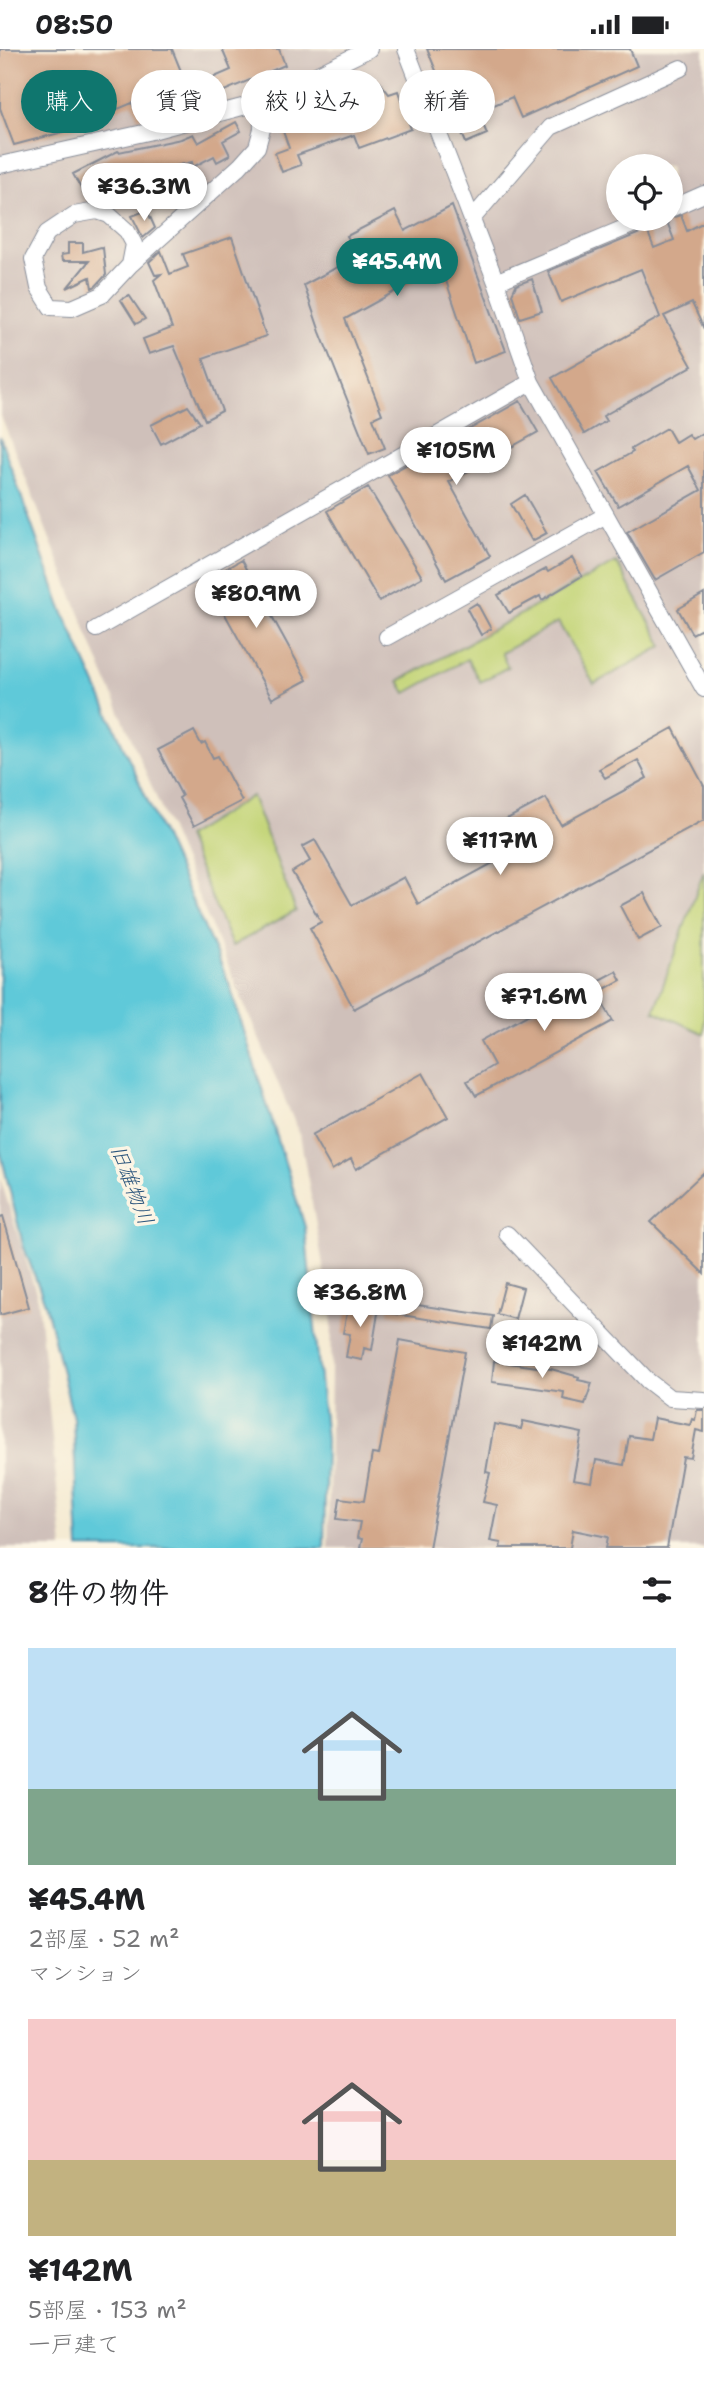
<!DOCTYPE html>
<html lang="ja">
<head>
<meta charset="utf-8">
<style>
  body { margin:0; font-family:"Shantell Sans","Klee One",sans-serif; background:#f2f2f2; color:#202124; height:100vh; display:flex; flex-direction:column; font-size:26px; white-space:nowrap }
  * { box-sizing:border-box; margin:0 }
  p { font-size:23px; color:#757577 }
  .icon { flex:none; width:38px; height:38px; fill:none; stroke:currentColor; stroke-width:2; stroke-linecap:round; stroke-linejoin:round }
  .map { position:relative; height:1499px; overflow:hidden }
  .details { display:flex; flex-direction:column; background:#fff; flex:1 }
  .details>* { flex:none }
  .guide { position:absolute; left:21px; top:21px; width:663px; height:63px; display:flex; gap:14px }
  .controls { position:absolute; left:606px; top:105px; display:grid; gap:14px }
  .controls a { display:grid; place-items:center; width:77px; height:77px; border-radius:50%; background:#fff; box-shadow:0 4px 10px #0003; font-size:35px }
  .price { position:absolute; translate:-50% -60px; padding:0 16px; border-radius:24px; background:#fff; color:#222; font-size:23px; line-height:46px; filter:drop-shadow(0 2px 4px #0008) }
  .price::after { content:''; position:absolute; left:50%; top:42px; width:21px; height:16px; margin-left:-10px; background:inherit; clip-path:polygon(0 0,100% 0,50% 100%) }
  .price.current { background:#0f766e; color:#fff }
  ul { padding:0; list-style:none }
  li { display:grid; align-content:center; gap:14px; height:371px; padding:0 28px }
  li span { display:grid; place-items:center; height:217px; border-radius:0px; color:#555 }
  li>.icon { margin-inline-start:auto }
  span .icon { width:126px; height:126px; fill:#fffc; stroke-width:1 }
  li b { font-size:30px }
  h2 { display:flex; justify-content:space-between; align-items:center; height:84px; padding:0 28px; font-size:30px }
  .pill { padding:0 24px; border-radius:32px; background:#fff; box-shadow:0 4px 10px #0003; font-size:24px; line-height:63px }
  .pill.current { background:#0f766e; color:#fff }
  .status { display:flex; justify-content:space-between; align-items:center; height:49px; padding:0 35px; background:#fff; direction:ltr }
  .status svg { height:19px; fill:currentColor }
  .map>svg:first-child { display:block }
</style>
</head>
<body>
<div class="status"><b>08:50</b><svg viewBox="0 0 49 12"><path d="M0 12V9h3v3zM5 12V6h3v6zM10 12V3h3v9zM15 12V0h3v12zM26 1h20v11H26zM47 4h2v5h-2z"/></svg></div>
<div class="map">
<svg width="704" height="1499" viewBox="0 0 704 1499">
  <rect width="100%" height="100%" fill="#fcf5e5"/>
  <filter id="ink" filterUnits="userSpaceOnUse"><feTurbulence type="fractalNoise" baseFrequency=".0143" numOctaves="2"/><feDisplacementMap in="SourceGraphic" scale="14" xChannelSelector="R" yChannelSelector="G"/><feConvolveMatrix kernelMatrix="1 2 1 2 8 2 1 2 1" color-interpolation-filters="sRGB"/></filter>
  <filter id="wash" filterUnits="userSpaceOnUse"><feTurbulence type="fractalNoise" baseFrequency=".00686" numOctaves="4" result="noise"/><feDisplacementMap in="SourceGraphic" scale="28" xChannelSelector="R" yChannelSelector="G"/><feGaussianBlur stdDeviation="1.57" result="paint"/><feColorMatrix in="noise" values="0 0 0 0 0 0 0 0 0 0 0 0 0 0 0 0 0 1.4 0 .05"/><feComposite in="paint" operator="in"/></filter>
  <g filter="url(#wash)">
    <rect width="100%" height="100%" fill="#f5ebd3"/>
    <path fill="#cfc0ba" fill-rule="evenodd" d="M 0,0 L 704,0 L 704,1499 L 328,1499 L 332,1267 L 300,1086 L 103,623 L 0,365 ZM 618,117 L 670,117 L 670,170 L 618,170 Z
      M 0,1129 L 38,1250 L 63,1499 L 0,1499 Z"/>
    <path fill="#c2d476" stroke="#6e826a" stroke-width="2" d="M 616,513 L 663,597 L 594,635 L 558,573 L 501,604 L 508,618 L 480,633 L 467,610 L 406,644 L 399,632 Z
      M 252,747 L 296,862 L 232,897 L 186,788 Z
      M 704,822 L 704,985 L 654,962 Z"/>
    <path fill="#5fc9d9" stroke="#3d7c9c" stroke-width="2" d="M 0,388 L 61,558 L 229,934 L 305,1178 L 326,1391 L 324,1499 L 79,1499 L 73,1369 L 46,1257 L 23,1196 L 0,1101 Z"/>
    <g id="blocks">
      <path fill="#d3a88b" d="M 0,0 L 172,0 L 185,32 L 148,48 L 154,63 L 138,69 L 132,54 L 63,83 L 14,96 L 0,59 Z
        M 222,0 L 279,0 L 285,16 L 203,51 L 196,36 L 231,21 Z
        M 427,0 L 630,0 L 637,17 L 521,69 L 512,48 L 478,63 L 487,85 L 466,94 Z
        M 361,28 L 362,32 L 369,30 L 379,32 L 389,45 L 398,42 L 411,80 L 359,99 L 354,86 L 297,106 L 301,116 L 282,123 L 275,104 L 289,99 L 280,74 L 341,52 L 336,37 Z
        M 236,73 L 241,82 L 223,92 L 230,106 L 217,113 L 214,107 L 193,118 L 192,113 L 135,127 L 121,134 L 124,140 L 111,146 L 104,134 L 84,145 L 73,125 L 118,102 L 119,103 L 181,90 L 193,85 L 198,94 Z
        M 452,157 L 506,302 L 474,314 L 441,217 L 345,270 L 382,365 L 373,369 L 385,399 L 369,405 L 320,283 L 304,236 L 358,207 L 347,187 L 395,162 L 405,182 Z
        M 147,161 L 155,179 L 143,189 L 132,167 Z
        M 681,166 L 687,182 L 704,173 L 704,280 L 692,254 L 664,267 L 692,317 L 603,367 L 606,372 L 584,385 L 552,329 L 660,268 L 641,220 L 561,253 L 548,222 L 647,181 L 654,199 L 674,191 L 666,170 Z
        M 232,188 L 266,287 L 203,309 L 222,362 L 205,371 L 174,297 L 149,305 L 143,290 L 172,279 L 154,231 L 161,225 L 155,226 L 149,213 L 161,202 L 170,225 L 188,218 L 183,205 Z
        M 68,194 L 83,194 L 83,203 L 101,198 L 103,199 L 106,226 L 96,237 L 92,239 L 90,228 L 67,239 L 89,212 L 62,212 L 61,206 L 68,205 Z
        M 532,230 L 542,262 L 520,269 L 512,245 L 516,236 Z
        M 129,246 L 145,270 L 136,275 L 121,251 Z
        M 520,352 L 538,383 L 449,433 L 490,507 L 446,531 L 388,426 Z
        M 188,357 L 200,374 L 161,395 L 151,376 Z
        M 667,379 L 675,393 L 688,385 L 692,390 L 704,383 L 704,503 L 655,531 L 627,483 L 701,441 L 688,417 L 618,457 L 598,423 L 633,403 L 631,400 Z
        M 368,438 L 422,528 L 379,552 L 327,462 Z
        M 525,446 L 547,484 L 532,492 L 511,455 Z
        M 572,509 L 582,527 L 542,551 L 540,547 L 509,564 L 498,546 L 546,520 L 548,523 Z
        M 241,511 L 307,631 L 272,650 L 206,531 Z
        M 704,545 L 704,579 L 692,585 L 678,560 Z
        M 477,554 L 491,580 L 481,586 L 467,560 Z
        M 673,679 L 704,737 L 704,771 L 354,960 L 310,879 L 321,873 L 292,823 L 310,812 L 302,798 L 315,791 L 352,856 L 404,828 L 418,855 L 517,801 L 501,773 L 546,749 L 561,776 L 647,729 L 638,711 L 605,729 L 599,720 Z
        M 194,682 L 201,695 L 205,693 L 213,709 L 218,707 L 242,752 L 194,777 L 179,749 L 182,747 L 158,701 Z
        M 644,844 L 662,878 L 638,891 L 620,857 Z
        M 616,922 L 621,931 L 597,944 L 613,972 L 476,1047 L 467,1032 L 494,1016 L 481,992 L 590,931 L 592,935 Z
        M 423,1024 L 448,1068 L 356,1120 L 351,1110 L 332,1121 L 312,1086 Z
        M 704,1123 L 704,1225 L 651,1173 Z
        M 3,1167 L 29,1258 L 0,1266 L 0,1168 Z
        M 505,1234 L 523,1239 L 515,1270 L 497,1265 Z
        M 390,1252 L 493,1267 L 491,1280 L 388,1264 Z
        M 349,1253 L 379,1258 L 372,1301 L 364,1299 L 362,1311 L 346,1308 L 350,1285 L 343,1284 Z
        M 400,1291 L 465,1303 L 429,1499 L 360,1499 L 362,1490 L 357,1489 L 360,1473 L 337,1470 L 340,1449 L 364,1452 L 372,1405 L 379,1406 Z
        M 494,1312 L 551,1320 L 579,1328 L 578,1331 L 592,1334 L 585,1355 L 563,1350 L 564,1343 L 492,1333 Z
        M 697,1361 L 704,1361 L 704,1383 L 696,1381 L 691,1409 L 683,1408 L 667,1499 L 606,1499 L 608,1488 L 573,1481 L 570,1499 L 500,1499 L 501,1494 L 490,1492 L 497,1456 L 483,1453 L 490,1424 L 486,1423 L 494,1375 L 521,1380 L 523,1372 L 582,1384 L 573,1431 L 592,1434 L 596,1411 L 624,1416 L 629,1387 L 650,1390 L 654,1369 L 690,1376 L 692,1370 L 695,1371 Z"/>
    </g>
  </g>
  <g filter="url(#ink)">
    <use href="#blocks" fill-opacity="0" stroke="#888d98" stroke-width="2"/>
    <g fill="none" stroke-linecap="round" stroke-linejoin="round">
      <defs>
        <path id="minor" d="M 406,0 L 496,233 L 531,333 L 704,640
          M 0,116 L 148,83 L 261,53 L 369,0
          M 670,160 L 704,145
          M 472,170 L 551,78 L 681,19
          M 130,216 L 134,195 L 127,182 L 109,166 L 97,162 L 74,166 L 47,184 L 33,210 L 39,239 L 51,258 L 72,259 L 102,246 L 130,216 L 240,117 L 257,98 L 262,80 L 261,53
          M 496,233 L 646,170
          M 96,580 L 531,333
          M 387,588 L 606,466
          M 507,1185 L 648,1332 L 670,1349 L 704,1351"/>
      </defs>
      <use href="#minor" stroke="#888d98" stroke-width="18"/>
      <use href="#minor" stroke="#fff" stroke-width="16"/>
    </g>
  </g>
  <g text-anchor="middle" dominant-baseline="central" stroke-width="7" stroke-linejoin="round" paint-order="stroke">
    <g font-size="21" font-style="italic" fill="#2c567d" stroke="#fcf5e5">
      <text transform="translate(132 1136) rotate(69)">旧雄物川</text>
    </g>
  </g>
</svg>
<div class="controls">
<a><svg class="icon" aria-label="locate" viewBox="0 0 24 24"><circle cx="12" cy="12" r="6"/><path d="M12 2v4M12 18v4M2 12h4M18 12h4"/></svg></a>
</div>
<b class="price" style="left:144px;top:174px">¥36.3M</b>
<b class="price current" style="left:397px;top:249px">¥45.4M</b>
<b class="price" style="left:456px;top:438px">¥105M</b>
<b class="price" style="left:256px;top:581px">¥80.9M</b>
<b class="price" style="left:500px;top:828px">¥117M</b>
<b class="price" style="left:544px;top:984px">¥71.6M</b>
<b class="price" style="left:360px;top:1280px">¥36.8M</b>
<b class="price" style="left:542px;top:1331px">¥142M</b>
<div class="guide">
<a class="pill current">購入</a>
<a class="pill">賃貸</a>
<a class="pill">絞り込み</a>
<a class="pill">新着</a>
</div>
</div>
<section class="details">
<h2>8件の物件<svg class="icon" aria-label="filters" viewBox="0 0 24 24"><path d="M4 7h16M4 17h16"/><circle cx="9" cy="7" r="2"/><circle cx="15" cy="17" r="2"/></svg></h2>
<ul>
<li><span style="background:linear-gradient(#bfe0f5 65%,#7fa58c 0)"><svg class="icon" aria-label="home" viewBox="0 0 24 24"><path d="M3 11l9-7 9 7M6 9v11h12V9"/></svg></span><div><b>¥45.4M</b><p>2部屋 · 52 m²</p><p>マンション</p></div></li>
<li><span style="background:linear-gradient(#f6c9c9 65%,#c2b280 0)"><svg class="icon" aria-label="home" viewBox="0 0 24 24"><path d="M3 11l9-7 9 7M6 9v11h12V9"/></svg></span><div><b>¥142M</b><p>5部屋 · 153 m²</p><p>一戸建て</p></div></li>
</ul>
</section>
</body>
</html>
